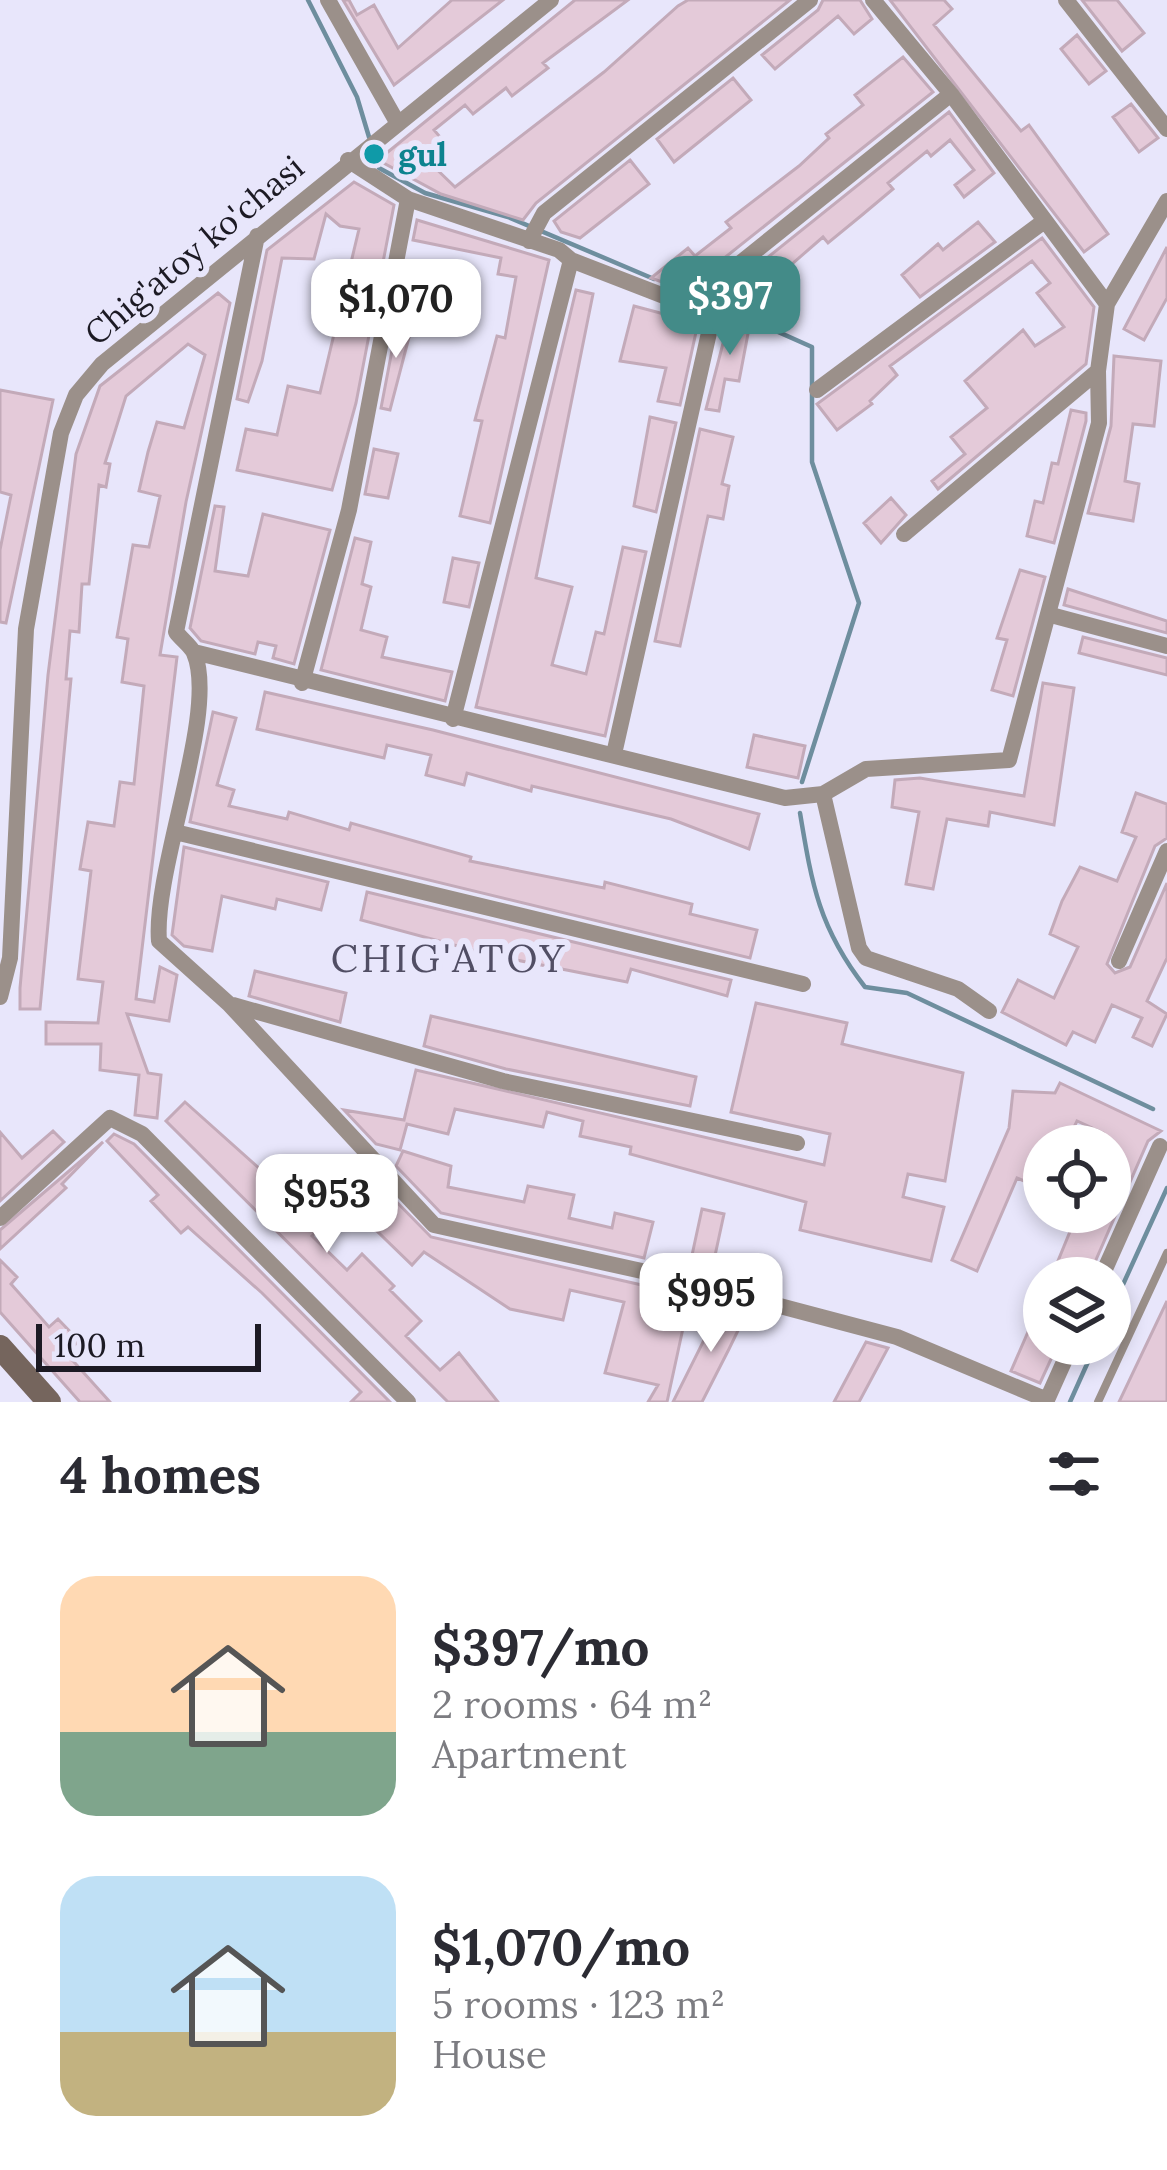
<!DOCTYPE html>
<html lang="en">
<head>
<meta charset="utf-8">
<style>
  body { margin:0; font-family:Lora,serif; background:#f2f2f3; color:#2b2b33; height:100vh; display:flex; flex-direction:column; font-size:45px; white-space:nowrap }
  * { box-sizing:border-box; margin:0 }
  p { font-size:39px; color:#7c7c81 }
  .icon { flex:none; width:66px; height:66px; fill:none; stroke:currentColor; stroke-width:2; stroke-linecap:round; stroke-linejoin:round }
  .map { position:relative; height:1402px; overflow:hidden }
  .side { display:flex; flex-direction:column; background:#fff; flex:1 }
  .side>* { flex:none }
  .tools { position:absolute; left:1023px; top:1125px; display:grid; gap:24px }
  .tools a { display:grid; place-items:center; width:108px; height:108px; border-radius:50%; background:#fff; box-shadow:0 6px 18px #0003; font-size:60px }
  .scale { position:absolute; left:36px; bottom:30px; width:225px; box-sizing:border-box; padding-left:12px; border:6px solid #1c1a24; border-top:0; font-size:33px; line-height:42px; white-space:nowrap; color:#1c1a24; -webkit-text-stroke:9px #e8e6fb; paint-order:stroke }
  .price { position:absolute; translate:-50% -102px; padding:0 27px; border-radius:24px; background:#fff; color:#222; font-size:39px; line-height:78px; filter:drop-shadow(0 3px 6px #0008) }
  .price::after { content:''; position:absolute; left:50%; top:72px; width:36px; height:27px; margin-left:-18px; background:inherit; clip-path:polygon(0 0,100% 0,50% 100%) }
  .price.on { background:#438b88; color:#fff }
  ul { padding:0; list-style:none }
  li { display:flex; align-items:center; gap:36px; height:300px; padding:0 60px }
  li span { display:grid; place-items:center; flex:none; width:336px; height:240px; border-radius:36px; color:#555 }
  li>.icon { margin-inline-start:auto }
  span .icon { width:144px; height:144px; fill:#fffc; stroke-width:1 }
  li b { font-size:51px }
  h2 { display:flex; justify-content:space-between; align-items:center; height:144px; padding:0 60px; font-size:51px }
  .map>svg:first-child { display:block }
</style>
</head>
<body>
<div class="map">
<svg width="1167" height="1402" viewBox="0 0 1167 1402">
  <rect width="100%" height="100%" fill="#e8e6fb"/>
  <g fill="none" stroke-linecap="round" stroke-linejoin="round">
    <path stroke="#6e8e9e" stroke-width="4.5" d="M 308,0 L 357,97 L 369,137
      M 372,148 L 379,168 L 425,193 L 508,217 L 654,279
      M 665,283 L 693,295
      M 704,299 L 812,347 L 812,462 L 859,603 L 802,782
      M 800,813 C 812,885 819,928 865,987 L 907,993 L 1153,1109
      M 1110,1313 L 1167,1188
      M 1070,1402 L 1096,1344"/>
  </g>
  <path fill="#e4cad9" stroke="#c3aab9" stroke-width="3" d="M 343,0 L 349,0 L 357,15 L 374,5 L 398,48 L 452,0 L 503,0 L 394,85 Z
    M 575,0 L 628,0 L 543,63 L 548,68 L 512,96 L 506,88 L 473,114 L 465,105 L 434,130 L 446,144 L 426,159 L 455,187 L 604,72 L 678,6 L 688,0 L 790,0 L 536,203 L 523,220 L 441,194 L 378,160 Z
    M 823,0 L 860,0 L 872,19 L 854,34 L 838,16 L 775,69 L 762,55 L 818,10 Z
    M 890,0 L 944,0 L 952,9 L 934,25 L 1021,131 L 1029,125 L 1108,234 L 1084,252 Z
    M 1082,0 L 1117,0 L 1144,33 L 1122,51 Z
    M 1077,35 L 1106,71 L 1089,84 L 1061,49 Z
    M 903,57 L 933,92 L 684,290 L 651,278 L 688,248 L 695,256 L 731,228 L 726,222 L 799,166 L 829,138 L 826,134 L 863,105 L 855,95 Z
    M 733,78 L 751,100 L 674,162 L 657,139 Z
    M 1131,104 L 1158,138 L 1139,152 L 1113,117 Z
    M 949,112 L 994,173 L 964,197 L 955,185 L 974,170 L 950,140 L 931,156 L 927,151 L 888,183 L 893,189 L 862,215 L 828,243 L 823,237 L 761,291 L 747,274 Z
    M 630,160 L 649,184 L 580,238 L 561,232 L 554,221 Z
    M 354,182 L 394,205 L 356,403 L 332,490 L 237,470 L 246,429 L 277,435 L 288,386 L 320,393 L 359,229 L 340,226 L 326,214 L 314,259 L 282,258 L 262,361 L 248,402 L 237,399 L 267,250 Z
    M 417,220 L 549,260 L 490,523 L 460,516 L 482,421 L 475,420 L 497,336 L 505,338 L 516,277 L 498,274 L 501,258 L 413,240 Z
    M 978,222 L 995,242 L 920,297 L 902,275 L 938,244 L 943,250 Z
    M 1042,238 L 1094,307 L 1086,364 L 938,489 L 932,481 L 965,454 L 951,437 L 987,408 L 965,381 L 1023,330 L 1035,346 L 1064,327 L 1037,293 L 1050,283 L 1032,261 L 890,366 L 897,375 L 870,401 L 872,404 L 837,430 L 817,404 Z
    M 1167,247 L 1167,298 L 1144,340 L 1124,329 Z
    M 576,290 L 593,294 L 536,578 L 572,587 L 552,665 L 586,674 L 596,632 L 604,634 L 623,547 L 646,552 L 605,736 L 476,707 Z
    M 218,293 L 230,303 L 186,502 L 160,655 L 177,657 L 136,999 L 154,1002 L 160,967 L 177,975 L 169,1021 L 127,1014 L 148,1073 L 161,1075 L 157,1118 L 135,1115 L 139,1075 L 100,1070 L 101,1044 L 46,1044 L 46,1022 L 98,1023 L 103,982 L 78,979 L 91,871 L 80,869 L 88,822 L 114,826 L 120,782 L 134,784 L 144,686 L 122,682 L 128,639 L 117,637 L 133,545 L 149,547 L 160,496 L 139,491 L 148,452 L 157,422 L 184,428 L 205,355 L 188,344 L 126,396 L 105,463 L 110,464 L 106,487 L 99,485 L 89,584 L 82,584 L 79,632 L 70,631 L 66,679 L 71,679 L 40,1009 L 20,1009 L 20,988 L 48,675 L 76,454 L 100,386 Z
    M 634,306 L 698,323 L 680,405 L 658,401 L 666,368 L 620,361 Z
    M 725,313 L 751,318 L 739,381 L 725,379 L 719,411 L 706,409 L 728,324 Z
    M 398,319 L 413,322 L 390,410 L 381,408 Z
    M 1114,356 L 1161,361 L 1154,426 L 1133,424 L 1125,481 L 1139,484 L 1133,521 L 1088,513 L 1111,426 Z
    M 0,390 L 53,400 L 6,623 L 0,622 L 0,550 L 11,495 L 0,492 Z
    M 1071,410 L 1086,413 L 1086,421 L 1054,543 L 1027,536 L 1035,501 L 1043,503 L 1052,463 L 1058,464 Z
    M 650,417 L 676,423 L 656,512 L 634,506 Z
    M 700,429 L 733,437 L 722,484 L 729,486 L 723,519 L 708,516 L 680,646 L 655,641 Z
    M 374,449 L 398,454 L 388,498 L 365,494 Z
    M 891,498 L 906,515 L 881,543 L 864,523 Z
    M 215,506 L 224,507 L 215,571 L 248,576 L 263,514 L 330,530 L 294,664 L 273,658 L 276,646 L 258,642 L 255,654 L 201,641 L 190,628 Z
    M 355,538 L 371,542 L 362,584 L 371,587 L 361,630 L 387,637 L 382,657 L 452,672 L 445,701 L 321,670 Z
    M 453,558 L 479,563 L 469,607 L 444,602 Z
    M 1020,570 L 1045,577 L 1013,696 L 992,690 L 1007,640 L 997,638 Z
    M 1068,589 L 1167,621 L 1167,633 L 1064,605 Z
    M 1083,637 L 1167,658 L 1167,675 L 1079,653 Z
    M 1043,683 L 1074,688 L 1054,825 L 990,812 L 988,826 L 947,819 L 933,889 L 906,884 L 919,812 L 892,807 L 895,780 L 920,778 L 1024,796 Z
    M 265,692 L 433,730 L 759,814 L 749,849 L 671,819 L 532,786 L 531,791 L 467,773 L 464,785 L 426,775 L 431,755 L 387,745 L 384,758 L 257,729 Z
    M 213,712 L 236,718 L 217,785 L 234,790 L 229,806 L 287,819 L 289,812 L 349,830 L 351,823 L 471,857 L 470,861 L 604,888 L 605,882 L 692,904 L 690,914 L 757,930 L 750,958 L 190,822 Z
    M 754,735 L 805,746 L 798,778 L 747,767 Z
    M 1136,793 L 1167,804 L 1167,838 L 1155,846 L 1107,964 L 1115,973 L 1130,967 L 1167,883 L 1167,958 L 1147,1001 L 1167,1014 L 1152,1046 L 1133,1037 L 1142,1018 L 1112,1005 L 1095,1042 L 1073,1032 L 1066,1045 L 1002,1012 L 1018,980 L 1054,998 L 1078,947 L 1050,934 L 1062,901 L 1080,867 L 1117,881 L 1136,837 L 1122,832 Z
    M 184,847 L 328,882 L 321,910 L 277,899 L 275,909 L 222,896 L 212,951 L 184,946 L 172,935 Z
    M 367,892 L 731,980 L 727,996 L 631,969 L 627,982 L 491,955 L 361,920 Z
    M 255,971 L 346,993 L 340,1022 L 249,996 Z
    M 756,1003 L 847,1023 L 842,1044 L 963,1073 L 945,1181 L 908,1174 L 903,1197 L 944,1207 L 931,1261 L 800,1230 L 806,1202 L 630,1154 L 631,1147 L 580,1136 L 583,1121 L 547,1112 L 543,1127 L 455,1109 L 448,1134 L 407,1124 L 400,1150 L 376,1144 L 344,1110 L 404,1120 L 416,1070 L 824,1165 L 830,1134 L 731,1112 Z
    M 431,1016 L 696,1077 L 690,1106 L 506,1069 L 424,1046 Z
    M 1060,1083 L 1161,1131 L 1148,1141 L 1088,1278 L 1051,1278 L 1078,1212 L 1110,1212 L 1110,1146 L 1097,1146 L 1103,1133 L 1077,1121 L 1065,1146 L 1044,1146 L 1039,1187 L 1017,1178 L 977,1271 L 952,1260 L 1009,1128 L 1013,1091 L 1055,1093 Z
    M 185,1102 L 260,1169 L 265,1164 L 325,1223 L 312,1236 L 347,1270 L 362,1254 L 394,1286 L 390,1290 L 421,1321 L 406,1336 L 440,1370 L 459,1353 L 498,1402 L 448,1402 L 166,1121 Z
    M 53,1131 L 64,1142 L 0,1201 L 0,1132 L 22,1158 Z
    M 114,1134 L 134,1144 L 390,1402 L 351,1402 L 361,1392 L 262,1293 L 188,1227 L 181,1233 L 151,1201 L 158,1195 L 107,1141 Z
    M 103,1142 L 62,1184 L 66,1188 L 0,1249 L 0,1230 Z
    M 403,1151 L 451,1166 L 448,1187 L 524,1202 L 528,1186 L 574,1195 L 569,1218 L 612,1228 L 615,1213 L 653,1222 L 644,1258 L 441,1213 L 396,1166 Z
    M 375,1180 L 431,1237 L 690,1296 L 667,1402 L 648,1402 L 658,1385 L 605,1373 L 624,1302 L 570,1290 L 563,1320 L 510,1309 L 424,1252 L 412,1265 L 350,1205 Z
    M 702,1209 L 724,1214 L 711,1274 L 689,1269 Z
    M 0,1260 L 17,1277 L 11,1284 L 49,1327 L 58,1319 L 79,1341 L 66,1353 L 110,1402 L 80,1402 L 0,1312 Z
    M 1044,1295 L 1044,1344 L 1058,1344 L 1040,1383 L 1011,1371 Z
    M 1167,1301 L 1167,1402 L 1119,1402 Z
    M 722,1304 L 747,1312 L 729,1349 L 702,1402 L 673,1402 Z
    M 866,1342 L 888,1348 L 859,1402 L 834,1402 Z"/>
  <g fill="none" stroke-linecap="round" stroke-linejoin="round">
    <path stroke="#9b908a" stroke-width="8" d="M 1098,1402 L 1167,1253"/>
    <path stroke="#9b908a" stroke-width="16" d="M 328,0 L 397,122
      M 873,0 L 951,94 L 1107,304
      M 1066,0 L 1167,129
      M 348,160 L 408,199 L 559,250 L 571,260 L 713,315 L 614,754
      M 257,236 L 176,632 C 181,639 191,646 194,653 C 219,711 153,869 159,941 L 229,1004 L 434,1225 L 678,1279 L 897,1337 L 1047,1400
      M 529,241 L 544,213 L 810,0
      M 688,305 L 951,94
      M 817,390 L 1043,222
      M 904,534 L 1098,371
      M 1051,615 L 1167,646
      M 194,652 L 785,798 L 823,794 L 866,769 L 1009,760 L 1099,423 L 1098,371 L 1107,304 L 1167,201
      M 302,683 L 349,510 L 408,199
      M 453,719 L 571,260
      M 823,794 L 859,948 L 866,958 L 958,989 L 989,1011
      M 175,832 L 803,984
      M 1119,961 L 1167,851
      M 0,997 L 10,958 L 26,629 L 61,433 L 76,395 L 102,364 L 551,0
      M 233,1005 L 503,1081 L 797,1143
      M 0,1218 L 110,1118 L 142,1134 L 408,1402
      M 1101,1278 L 1160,1146
      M 1046,1402 L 1072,1344"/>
    <path stroke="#75655d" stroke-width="24" d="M 0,1347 L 49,1402"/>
  </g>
  <circle fill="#0f9aa8" stroke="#e8e6fb" stroke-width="4.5" cx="374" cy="154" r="12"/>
  <g text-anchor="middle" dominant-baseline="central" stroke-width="12" stroke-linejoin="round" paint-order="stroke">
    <g font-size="33" font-weight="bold" fill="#0d838f" stroke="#e8e6fb" text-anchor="start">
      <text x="398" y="154">gul</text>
    </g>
    <g font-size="33" fill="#1c1a24" stroke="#e8e6fb">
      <text transform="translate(194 250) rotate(-40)">Chig'atoy ko'chasi</text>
    </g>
    <g font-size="39" letter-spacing="3" fill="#514e64" stroke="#e8e6fb">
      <text x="449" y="958">CHIG'ATOY</text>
    </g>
  </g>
</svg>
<div class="tools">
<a><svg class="icon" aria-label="locate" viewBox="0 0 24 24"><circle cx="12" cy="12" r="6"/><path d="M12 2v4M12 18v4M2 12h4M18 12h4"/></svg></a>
<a><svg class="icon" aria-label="layers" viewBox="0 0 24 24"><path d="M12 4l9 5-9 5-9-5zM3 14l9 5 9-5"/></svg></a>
</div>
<div class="scale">100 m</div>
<b class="price on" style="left:730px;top:358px">$397</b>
<b class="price" style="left:396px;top:361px">$1,070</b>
<b class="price" style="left:327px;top:1256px">$953</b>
<b class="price" style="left:711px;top:1355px">$995</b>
</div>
<section class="side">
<h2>4 homes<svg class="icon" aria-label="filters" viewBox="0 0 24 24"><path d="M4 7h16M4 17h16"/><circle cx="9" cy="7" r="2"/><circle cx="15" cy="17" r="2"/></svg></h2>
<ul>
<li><span style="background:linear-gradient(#ffd9b3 65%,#7fa58c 0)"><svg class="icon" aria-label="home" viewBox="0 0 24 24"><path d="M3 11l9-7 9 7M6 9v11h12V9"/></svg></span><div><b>$397/mo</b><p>2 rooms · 64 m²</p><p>Apartment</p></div></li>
<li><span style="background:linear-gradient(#bfe0f5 65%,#c2b280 0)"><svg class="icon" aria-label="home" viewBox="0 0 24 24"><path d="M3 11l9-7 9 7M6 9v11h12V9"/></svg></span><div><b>$1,070/mo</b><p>5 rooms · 123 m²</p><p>House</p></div></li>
</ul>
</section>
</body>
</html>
